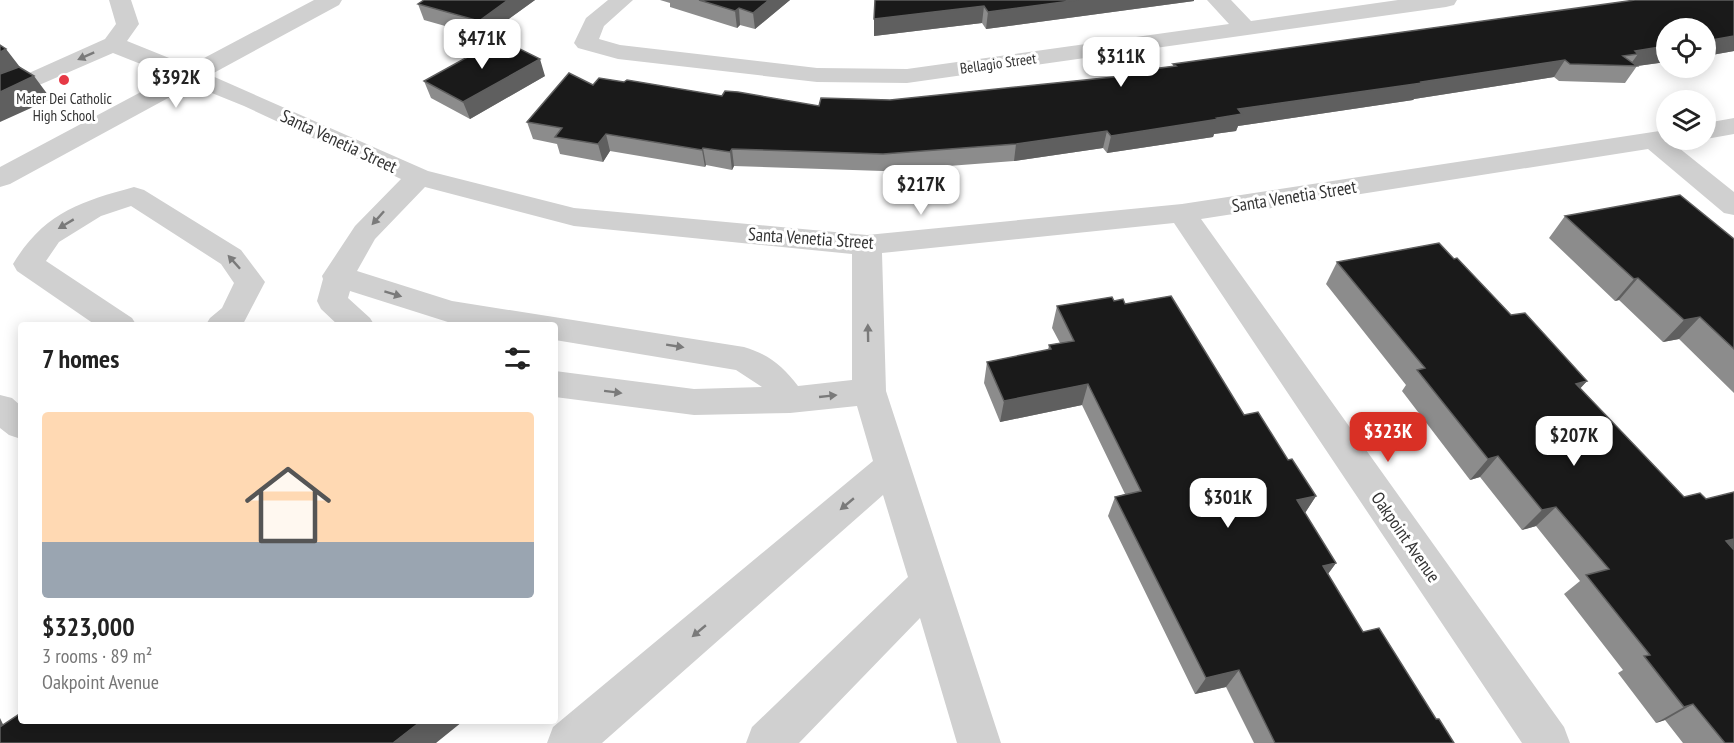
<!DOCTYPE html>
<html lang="en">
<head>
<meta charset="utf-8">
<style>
  body { margin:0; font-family:"PT Sans Narrow",sans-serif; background:#f2f2f2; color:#222; height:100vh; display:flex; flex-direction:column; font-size:22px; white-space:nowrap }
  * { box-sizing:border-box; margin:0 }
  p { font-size:20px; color:#767676 }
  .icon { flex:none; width:33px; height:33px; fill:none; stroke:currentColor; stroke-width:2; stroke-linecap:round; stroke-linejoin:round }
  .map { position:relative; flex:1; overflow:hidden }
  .sheet { position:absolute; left:18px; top:322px; width:540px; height:402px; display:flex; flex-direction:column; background:#fff; border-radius:6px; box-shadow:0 3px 15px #0003 }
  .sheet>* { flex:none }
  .tools { position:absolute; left:1656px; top:18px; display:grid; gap:12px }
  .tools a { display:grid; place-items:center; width:60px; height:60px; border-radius:50%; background:#fff; box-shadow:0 3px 15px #0003; font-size:30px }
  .price { position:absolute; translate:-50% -51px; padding:0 14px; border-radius:12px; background:#fff; color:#222; font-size:20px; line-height:39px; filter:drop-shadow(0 2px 3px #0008) }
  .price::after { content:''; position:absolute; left:50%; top:36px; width:18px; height:14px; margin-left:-9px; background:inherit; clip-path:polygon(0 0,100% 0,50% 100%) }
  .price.current { background:#d93025; color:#fff }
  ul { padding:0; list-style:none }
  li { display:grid; align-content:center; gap:12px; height:318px; padding:0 24px }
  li+li { border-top:2px solid #e0e0e0 }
  li span { display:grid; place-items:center; height:186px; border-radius:6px; color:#555 }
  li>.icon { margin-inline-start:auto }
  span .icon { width:108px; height:108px; fill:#fffc; stroke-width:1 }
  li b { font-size:26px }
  h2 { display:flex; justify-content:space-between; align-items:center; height:72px; padding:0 24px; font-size:26px }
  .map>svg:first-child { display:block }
</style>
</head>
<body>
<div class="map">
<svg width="1734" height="743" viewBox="0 0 1734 743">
  <rect width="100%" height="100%" fill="#fff"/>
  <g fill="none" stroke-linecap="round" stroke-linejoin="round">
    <path fill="#d0d0d0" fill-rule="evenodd" d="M 109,0 L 131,0 L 139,24 L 127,41 L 189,66 L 314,0 L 342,0 L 339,5 L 210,75 L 428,171 L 574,208 L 867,235 L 1182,204 L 1666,130 L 1666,140 L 1678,140 L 1674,144 L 1734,192 L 1734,215 L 1724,213 L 1648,149 L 1201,219 L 1564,727 L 1570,743 L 1522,743 L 1174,223 L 882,253 L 886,391 L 1001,743 L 957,743 L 920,618 L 799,743 L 746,743 L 752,727 L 908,577 L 883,495 L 602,743 L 547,743 L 553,727 L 873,461 L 857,406 L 790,413 L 694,415 L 555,397 L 555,371 L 694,389 L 762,387 L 736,370 L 555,340 L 555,326 L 464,326 L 451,323 L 350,291 L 348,298 L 370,318 L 375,326 L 339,326 L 321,309 L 317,301 L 323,279 L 322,276 L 355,226 L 401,179 L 244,106 L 192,85 L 10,184 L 0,187 L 0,167 L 171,76 L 113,53 L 0,102 L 0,86 L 105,39 L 116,24 ZM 425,187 L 574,226 L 852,254 L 852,380 L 798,386 C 783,366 768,354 744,347 L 452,301 L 357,271 L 375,239 Z
      M 608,0 L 633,0 L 604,26 L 599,39 L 620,45 L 817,68 L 907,69 L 1229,24 L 1207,0 L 1231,0 L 1251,21 L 1398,0 L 1457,0 L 1454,5 L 1446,7 L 907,83 L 817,82 L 618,59 L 578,48 L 574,43 L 586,18 Z
      M 1734,118 L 1734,134 L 1706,139 L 1706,123 Z
      M 134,187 L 144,190 L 241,250 L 265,282 L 242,326 L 205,326 L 210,318 L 222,308 L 234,283 L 221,264 L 131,206 L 101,216 L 59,242 L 46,261 L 132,318 L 137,326 L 97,326 L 17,271 L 13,264 C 44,213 79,202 134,187 Z
      M 0,395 L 12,398 L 21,406 L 21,439 L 9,435 L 0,428 Z"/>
  </g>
  <path fill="#8c8c8c" d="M 424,0 L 535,0 L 484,37 L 424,20 L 418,4 Z
    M 660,0 L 790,0 L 755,29 L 740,25 L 737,28 L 670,7 L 670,3 Z
    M 875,0 L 1194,1 L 986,29 L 982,23 L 874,36 Z
    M 1635,0 L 1734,0 L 1734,51 L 1706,56 L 1706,28 L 1666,28 L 1666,62 L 1637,66 L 1625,83 L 1559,81 L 1554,77 L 1414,99 L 1413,100 L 1238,126 L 1236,131 L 1214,134 L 1213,137 L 1107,153 L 1103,148 L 1014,161 L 883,171 L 734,166 L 732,170 L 706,165 L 705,167 L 610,151 L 603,162 L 560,154 L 557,144 L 533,139 L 527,122 L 569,73 L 593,85 L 599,78 L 624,82 L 627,80 L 722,96 L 725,91 L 738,92 L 819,106 L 821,98 L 890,100 L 1151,74 L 1152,69 L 1173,66 L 1173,64 Z
    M 545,76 L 470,119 L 431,98 L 424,81 Z
    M 1565,216 L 1734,239 L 1734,393 L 1679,339 L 1663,342 L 1619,300 L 1615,301 L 1549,238 Z
    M 1454,259 L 1511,315 L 1587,381 L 1580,388 L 1734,743 L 1683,743 L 1665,720 L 1656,723 L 1618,673 L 1623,670 L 1564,594 L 1580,581 L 1536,526 L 1522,530 L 1480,477 L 1470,480 L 1402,391 L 1406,385 L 1326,284 L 1337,262 Z
    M 1114,301 L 1125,304 L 1244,415 L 1288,460 L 1316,496 L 1305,513 L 1336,563 L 1328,574 L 1363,632 L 1436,719 L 1454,743 L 1254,743 L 1226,687 L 1195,694 L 1108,516 L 1115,497 L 1125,494 L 1082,405 L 1000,422 L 984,383 L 987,362 L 1048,350 L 1049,345 L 1060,343 L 1052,328 L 1057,306 Z"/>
  <path fill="#5f5f5f" d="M 508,0 L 535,0 L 484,37 L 479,21 Z
    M 769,0 L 790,0 L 755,29 L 753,13 Z
    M 1078,0 L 1194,0 L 1194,1 L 986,29 L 988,12 Z
    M 984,6 L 982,23 L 874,36 L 874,19 Z
    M 739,8 L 740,25 L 737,28 L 735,11 Z
    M 1734,36 L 1734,51 L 1706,56 L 1706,41 Z
    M 1666,46 L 1666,62 L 1637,66 L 1630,65 L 1638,54 L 1635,51 Z
    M 6,49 L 23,71 L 0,83 L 0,52 Z
    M 540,59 L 545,76 L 470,119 L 463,102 Z
    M 1565,60 L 1554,77 L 1414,99 L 1413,100 L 1238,126 L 1236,131 L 1214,134 L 1213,137 L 1107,153 L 1111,136 L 1217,118 L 1238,109 Z
    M 34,76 L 51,99 L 0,122 L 0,92 Z
    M 1107,131 L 1103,148 L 1014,161 L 1016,144 Z
    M 606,134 L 610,151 L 603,162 L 598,144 Z
    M 703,148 L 706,165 L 705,167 L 702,150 Z
    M 732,149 L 734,166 L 732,170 L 730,152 Z
    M 1638,278 L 1619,300 L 1615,301 L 1634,279 Z
    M 1700,317 L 1679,339 L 1663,342 L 1684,320 Z
    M 1587,381 L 1568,402 L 1576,384 Z
    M 1088,384 L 1082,405 L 1000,422 L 1004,401 Z
    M 1498,456 L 1480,477 L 1470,480 L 1488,459 Z
    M 1316,496 L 1303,516 L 1297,500 Z
    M 1556,507 L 1536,526 L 1522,530 L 1542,510 Z
    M 1734,539 L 1734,551 L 1726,541 Z
    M 1336,563 L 1322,582 L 1323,566 Z
    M 1239,670 L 1226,687 L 1195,694 L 1206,678 Z
    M 1693,704 L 1665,720 L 1656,723 L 1684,707 Z
    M 0,718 L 12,743 L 0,743 Z
    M 420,722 L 462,722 L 436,743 L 393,743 Z"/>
  <path fill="#1a1a1a" stroke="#5f5f5f" stroke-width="1.5" d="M 424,0 L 508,0 L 479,21 L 418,4 Z
    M 699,0 L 769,0 L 753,13 L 739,8 L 735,11 Z
    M 875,0 L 1078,0 L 988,12 L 984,6 L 874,19 Z
    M 1635,0 L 1734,0 L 1734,36 L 1706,41 L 1706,28 L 1666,28 L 1666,46 L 1635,51 L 1638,54 L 1623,56 L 1637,66 L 1570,64 L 1565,60 L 1421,82 L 1422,83 L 1238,109 L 1242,114 L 1217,118 L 1219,119 L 1111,136 L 1107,131 L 1016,144 L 883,154 L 732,149 L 730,152 L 703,148 L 702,150 L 606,134 L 598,144 L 555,137 L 562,128 L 527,122 L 569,73 L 593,85 L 599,78 L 624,82 L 627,80 L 722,96 L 725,91 L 738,92 L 819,106 L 821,98 L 890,100 L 1153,73 L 1152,69 L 1176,66 L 1173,64 Z
    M 500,39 L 540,59 L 463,102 L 424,81 Z
    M 0,45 L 6,49 L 0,52 Z
    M 19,67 L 34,76 L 0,92 L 0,74 Z
    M 1680,195 L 1734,239 L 1734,349 L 1700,317 L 1684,320 L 1638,278 L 1634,279 L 1565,216 Z
    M 1439,243 L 1454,259 L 1457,258 L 1511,315 L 1525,313 L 1587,381 L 1576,384 L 1684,497 L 1700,493 L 1706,499 L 1734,492 L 1734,539 L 1726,541 L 1734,550 L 1734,743 L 1725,743 L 1693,704 L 1684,707 L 1644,656 L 1650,655 L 1586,575 L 1609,569 L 1556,507 L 1542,510 L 1498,456 L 1488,459 L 1417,370 L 1425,368 L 1337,262 Z
    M 1171,296 L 1244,415 L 1258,412 L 1288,460 L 1292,459 L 1316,496 L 1297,500 L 1336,563 L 1323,566 L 1363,632 L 1379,628 L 1436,719 L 1439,719 L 1454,743 L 1275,743 L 1239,670 L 1206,678 L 1115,497 L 1141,491 L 1088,384 L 1004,401 L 987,362 L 1051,349 L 1049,345 L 1074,341 L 1057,306 L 1112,297 L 1114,301 L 1123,299 L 1125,304 Z
    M 21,713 L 21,722 L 420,722 L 393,743 L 0,743 L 0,727 Z"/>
  <defs><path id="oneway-solid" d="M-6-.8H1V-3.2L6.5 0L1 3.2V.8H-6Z" transform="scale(1.5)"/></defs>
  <g fill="#7a7a7a">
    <use href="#oneway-solid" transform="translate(86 56) rotate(156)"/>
    <use href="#oneway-solid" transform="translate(378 218) rotate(132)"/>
    <use href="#oneway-solid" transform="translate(66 224) rotate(149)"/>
    <use href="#oneway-solid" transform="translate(234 262) rotate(-132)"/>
    <use href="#oneway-solid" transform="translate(393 294) rotate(17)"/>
    <use href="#oneway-solid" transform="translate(868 333) rotate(-91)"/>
    <use href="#oneway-solid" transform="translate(675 346) rotate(9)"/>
    <use href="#oneway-solid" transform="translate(613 392) rotate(7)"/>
    <use href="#oneway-solid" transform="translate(828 396) rotate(-6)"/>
    <use href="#oneway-solid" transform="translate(847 504) rotate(140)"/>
    <use href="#oneway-solid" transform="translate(699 631) rotate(140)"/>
  </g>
  <circle fill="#e63946" stroke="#fff" stroke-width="2" cx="64" cy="80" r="6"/>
  <g text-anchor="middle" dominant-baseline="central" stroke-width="6" stroke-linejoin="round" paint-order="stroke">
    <g font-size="15" fill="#333" stroke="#fff">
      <text transform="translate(998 63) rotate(-8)">Bellagio Street</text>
    </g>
    <g font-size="15" fill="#333" stroke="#fff">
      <text x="64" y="98">Mater Dei Catholic<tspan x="64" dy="17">High School</tspan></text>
    </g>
    <g font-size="18" fill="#333" stroke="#fff">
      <text transform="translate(339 141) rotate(25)">Santa Venetia Street</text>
      <text transform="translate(1294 196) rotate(-9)">Santa Venetia Street</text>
      <text transform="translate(811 238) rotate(4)">Santa Venetia Street</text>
      <text transform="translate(1406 537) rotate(55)">Oakpoint Avenue</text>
    </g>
  </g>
</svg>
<div class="tools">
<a><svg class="icon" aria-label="locate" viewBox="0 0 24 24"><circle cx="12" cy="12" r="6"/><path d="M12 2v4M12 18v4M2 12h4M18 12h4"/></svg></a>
<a><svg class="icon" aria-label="layers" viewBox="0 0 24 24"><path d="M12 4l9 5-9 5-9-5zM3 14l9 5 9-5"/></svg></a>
</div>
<b class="price" style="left:482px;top:70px">$471K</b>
<b class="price" style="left:1121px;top:88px">$311K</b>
<b class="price" style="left:176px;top:109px">$392K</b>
<b class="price" style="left:921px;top:216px">$217K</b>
<b class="price current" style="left:1388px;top:463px">$323K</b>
<b class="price" style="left:1574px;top:467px">$207K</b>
<b class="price" style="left:1228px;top:529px">$301K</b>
<section class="sheet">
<h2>7 homes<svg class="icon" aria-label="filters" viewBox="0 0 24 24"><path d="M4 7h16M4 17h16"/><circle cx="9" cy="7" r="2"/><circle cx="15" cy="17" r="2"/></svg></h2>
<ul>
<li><span style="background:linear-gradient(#ffd9b3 70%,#9aa5b1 0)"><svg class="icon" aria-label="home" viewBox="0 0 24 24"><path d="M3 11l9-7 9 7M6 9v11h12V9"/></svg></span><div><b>$323,000</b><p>3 rooms · 89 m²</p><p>Oakpoint Avenue</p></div></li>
</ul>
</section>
</div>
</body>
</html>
